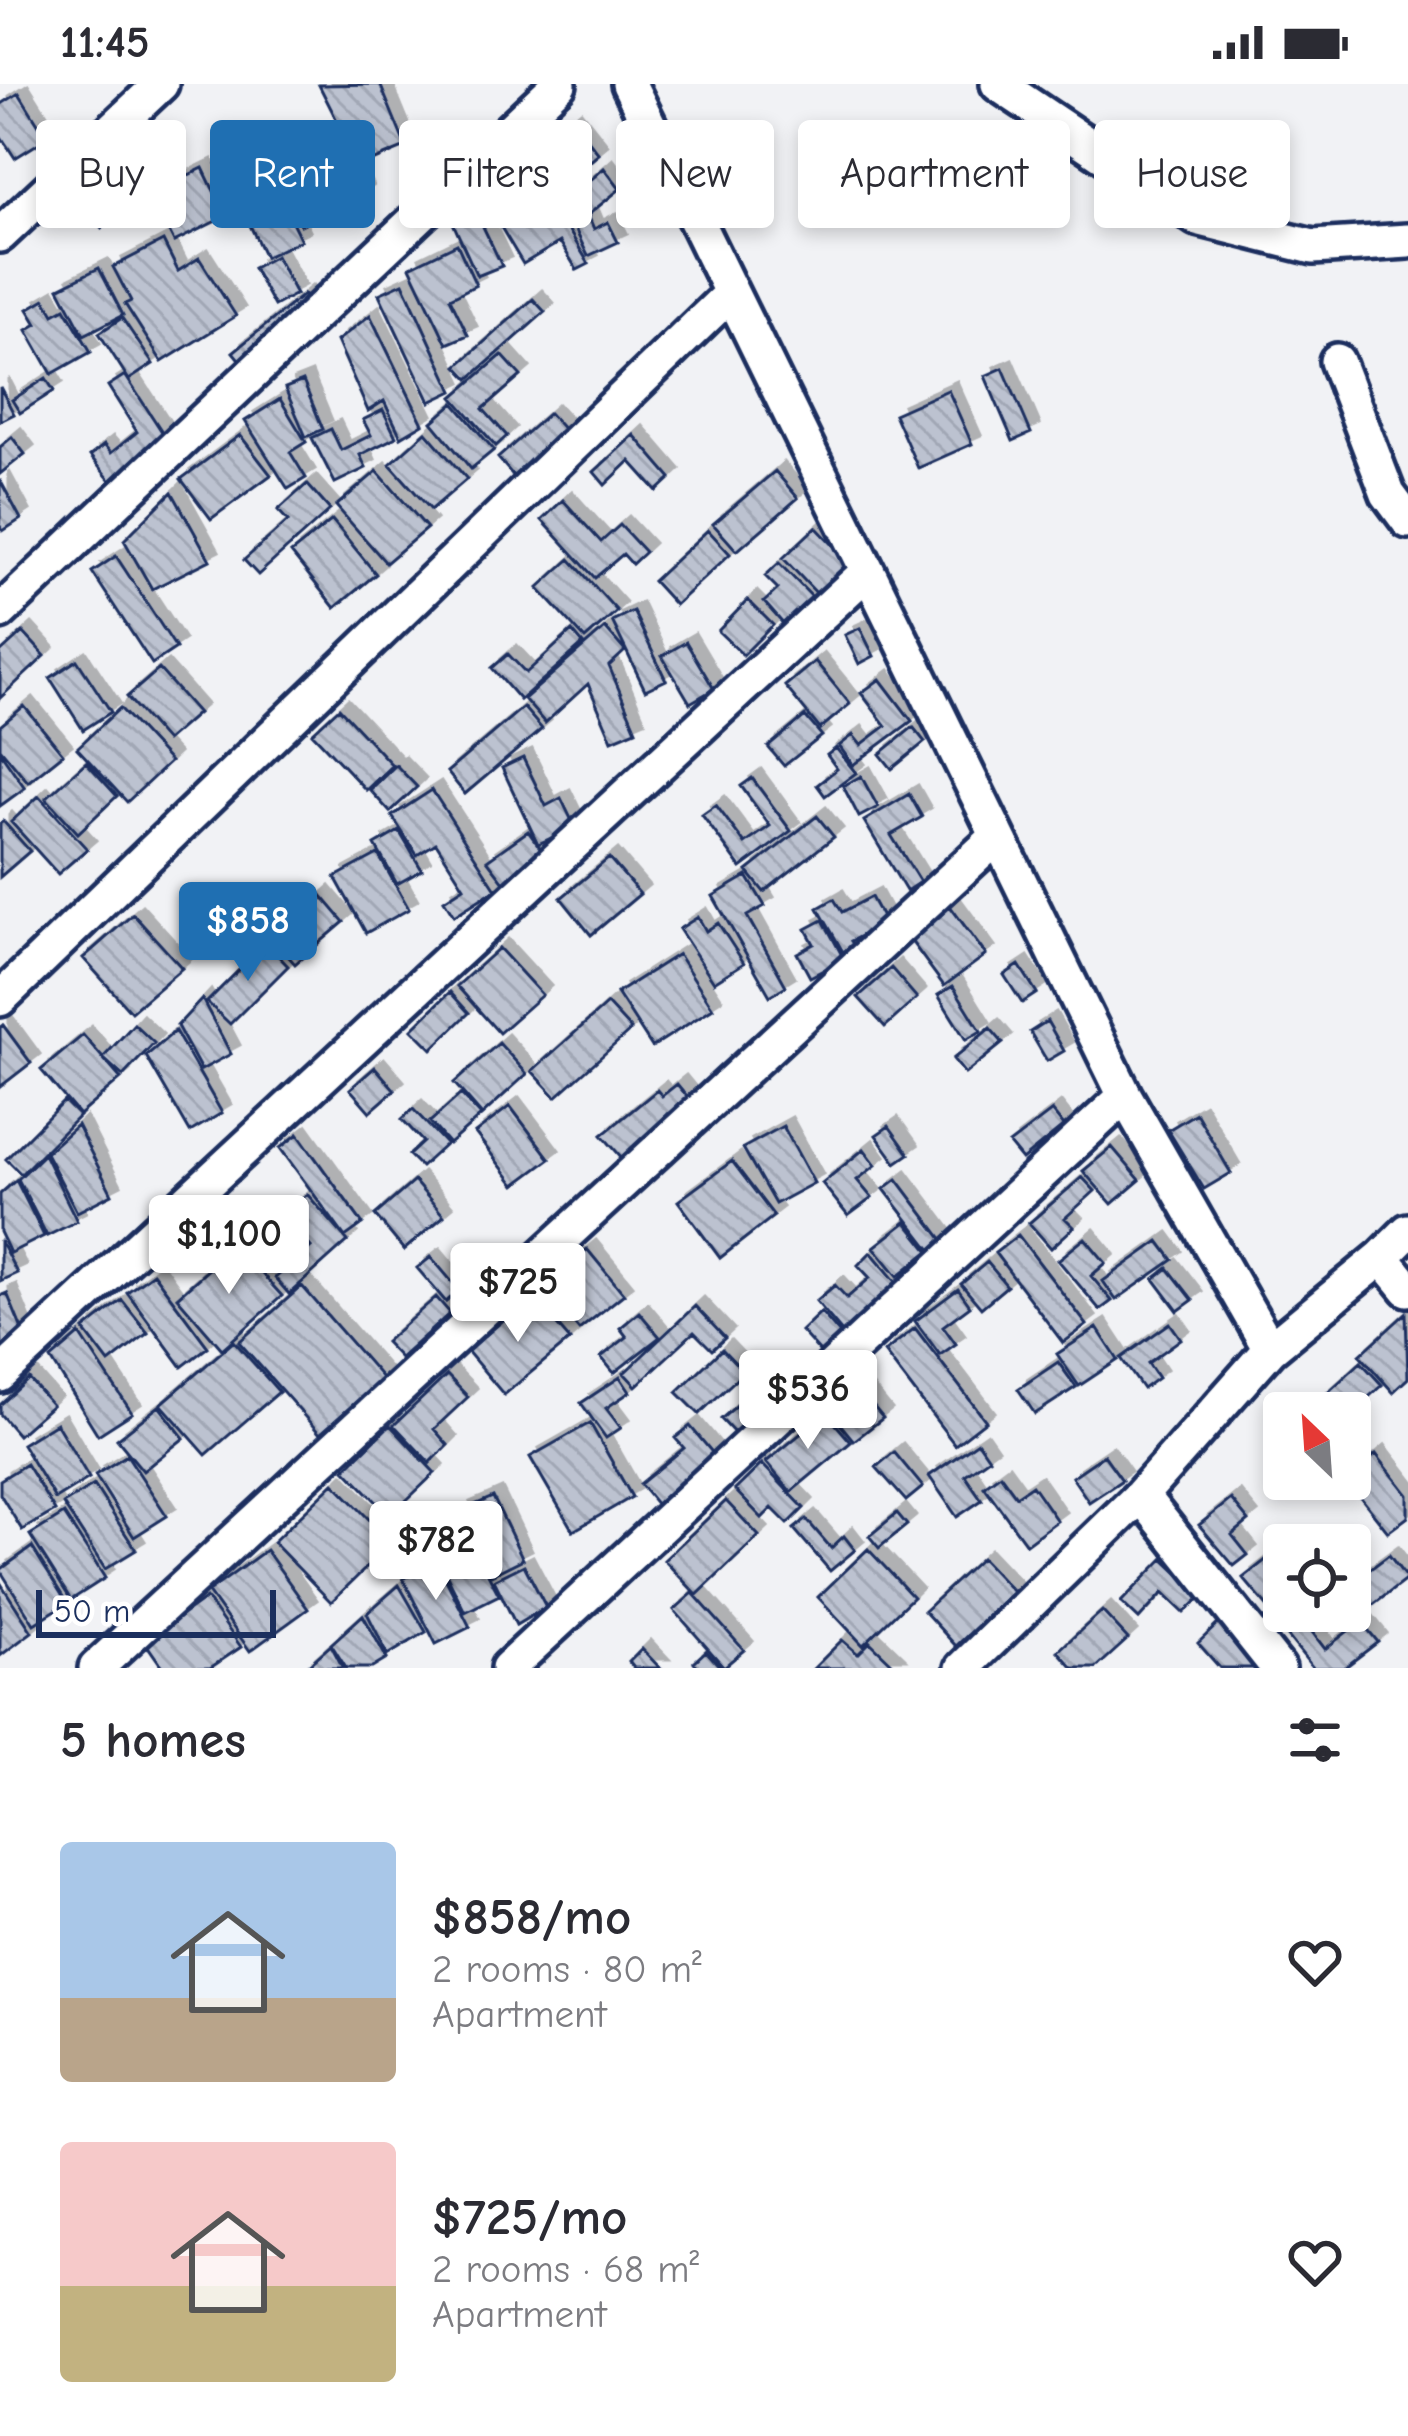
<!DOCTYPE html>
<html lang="en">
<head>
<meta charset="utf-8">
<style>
  body { margin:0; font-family:"Comic Neue",sans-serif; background:#f7f7f7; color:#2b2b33; height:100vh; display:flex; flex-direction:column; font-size:45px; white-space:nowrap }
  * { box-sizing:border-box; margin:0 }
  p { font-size:39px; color:#7c7c81 }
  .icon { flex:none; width:66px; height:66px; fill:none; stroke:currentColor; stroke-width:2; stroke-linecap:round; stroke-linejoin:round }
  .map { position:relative; height:1584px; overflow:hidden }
  .panel { display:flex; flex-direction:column; background:#fff; flex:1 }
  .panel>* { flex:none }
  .banner { position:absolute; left:36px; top:36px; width:1338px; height:108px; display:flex; gap:24px }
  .needle { width:78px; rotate:335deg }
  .buttons { position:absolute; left:1263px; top:1308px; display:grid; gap:24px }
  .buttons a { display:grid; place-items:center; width:108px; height:108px; border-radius:12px; background:#fff; box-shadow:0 6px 18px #0003; font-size:60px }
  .scale { position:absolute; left:36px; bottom:30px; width:240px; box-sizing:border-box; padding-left:12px; border:6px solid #1b2f5e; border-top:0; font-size:33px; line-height:42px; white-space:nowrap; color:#1b2f5e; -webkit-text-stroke:9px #fff; paint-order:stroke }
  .price { position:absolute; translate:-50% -102px; padding:0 27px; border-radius:12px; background:#fff; color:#222; font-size:39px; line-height:78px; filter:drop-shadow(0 3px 6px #0008) }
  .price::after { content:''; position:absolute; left:50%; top:72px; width:36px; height:27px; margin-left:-18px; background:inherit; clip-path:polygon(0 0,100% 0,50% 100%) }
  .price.current { background:#1f6fb2; color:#fff }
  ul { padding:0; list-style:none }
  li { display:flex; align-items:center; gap:36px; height:300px; padding:0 60px }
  li span { display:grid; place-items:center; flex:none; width:336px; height:240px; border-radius:12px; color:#555 }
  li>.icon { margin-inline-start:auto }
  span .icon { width:144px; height:144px; fill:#fffc; stroke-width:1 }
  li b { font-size:51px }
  h2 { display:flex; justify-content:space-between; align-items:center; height:144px; padding:0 60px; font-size:51px }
  .pill { padding:0 42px; border-radius:12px; background:#fff; box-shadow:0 6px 18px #0003; font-size:42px; line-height:108px }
  .pill.current { background:#1f6fb2; color:#fff }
  .status { display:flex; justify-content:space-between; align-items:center; height:84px; padding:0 60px; background:#fff; direction:ltr }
  .status svg { height:33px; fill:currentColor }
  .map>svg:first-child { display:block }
</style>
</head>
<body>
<div class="status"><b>11:45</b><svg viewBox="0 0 49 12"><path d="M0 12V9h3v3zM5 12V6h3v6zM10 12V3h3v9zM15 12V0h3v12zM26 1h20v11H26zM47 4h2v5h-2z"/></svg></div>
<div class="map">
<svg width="1408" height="1584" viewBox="0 0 1408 1584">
  <defs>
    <pattern id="building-back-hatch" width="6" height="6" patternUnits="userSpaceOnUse" patternTransform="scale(3)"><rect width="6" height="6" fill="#bcc2d0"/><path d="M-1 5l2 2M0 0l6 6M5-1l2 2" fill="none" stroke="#a1a7b5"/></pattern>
    <filter id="shadow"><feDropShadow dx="9" dy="-9" stdDeviation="0" flood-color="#0004"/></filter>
  </defs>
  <rect width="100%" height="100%" fill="#f1f2f5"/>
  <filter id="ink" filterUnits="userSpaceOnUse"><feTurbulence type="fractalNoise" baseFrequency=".00833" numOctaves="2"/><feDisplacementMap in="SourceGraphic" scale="24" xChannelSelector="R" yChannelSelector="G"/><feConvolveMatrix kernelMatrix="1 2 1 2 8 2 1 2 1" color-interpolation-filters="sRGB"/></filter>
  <g filter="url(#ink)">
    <path fill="url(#building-back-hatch)" stroke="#1b2f5e" stroke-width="3" filter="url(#shadow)" d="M 380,0 L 406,63 L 360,82 L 319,1 Z
      M 19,9 L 47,54 L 15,74 L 0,51 L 0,21 Z
      M 572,36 L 599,70 L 556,105 L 529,70 Z
      M 255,60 L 269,88 L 230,108 L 216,80 Z
      M 343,65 L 364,111 L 301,141 L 280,95 Z
      M 118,84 L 141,111 L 102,144 L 79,116 Z
      M 203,84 L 226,132 L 174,158 L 150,110 Z
      M 604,84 L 620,105 L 588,131 L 594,145 L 608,138 L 618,158 L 588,172 L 563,120 Z
      M 524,91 L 545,127 L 554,122 L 589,180 L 577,186 L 560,158 L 523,180 L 484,115 Z
      M 271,95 L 301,156 L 265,173 L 236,112 Z
      M 476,128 L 502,182 L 477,192 L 453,139 Z
      M 163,157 L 178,187 L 199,174 L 236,232 L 162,278 L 125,220 L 131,217 L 113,183 Z
      M 457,160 L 476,201 L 450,214 L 468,251 L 447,260 L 410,183 Z
      M 276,172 L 296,210 L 274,222 L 253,184 Z
      M 99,184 L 123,231 L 84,251 L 59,204 Z
      M 403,199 L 453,307 L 430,318 L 379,210 Z
      M 304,210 L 317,225 L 246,284 L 233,268 Z
      M 45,215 L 54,230 L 65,224 L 91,268 L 52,290 L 27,246 L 37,240 L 28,225 Z
      M 533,215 L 545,228 L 469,295 L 457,282 Z
      M 370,231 L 423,340 L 401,353 L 384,317 L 368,327 L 337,257 Z
      M 122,234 L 153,280 L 129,296 L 99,249 Z
      M 502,271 L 521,292 L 483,325 L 507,352 L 496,362 L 453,313 Z
      M 1003,284 L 1031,349 L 1013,357 L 985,292 Z
      M 125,291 L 168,357 L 114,401 L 90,372 L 104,361 L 111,369 L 137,348 L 108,302 Z
      M 46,294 L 54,307 L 20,329 L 12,316 Z
      M 303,297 L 323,345 L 306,353 L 285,304 Z
      M 0,303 L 14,330 L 0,337 Z
      M 948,306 L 972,360 L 918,384 L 894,330 Z
      M 280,315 L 306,358 L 290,368 L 306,394 L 288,405 L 245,337 Z
      M 454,319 L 494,366 L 471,385 L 432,338 Z
      M 383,326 L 396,353 L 360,371 L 366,384 L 335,399 L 312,354 L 331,345 L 341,366 L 371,351 L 363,336 Z
      M 549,329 L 568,350 L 516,395 L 498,374 Z
      M 426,348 L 467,395 L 431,426 L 390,380 Z
      M 240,351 L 271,391 L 211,435 L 181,395 Z
      M 634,351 L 671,394 L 657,407 L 630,377 L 605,401 L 594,388 Z
      M 12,353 L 25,370 L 0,390 L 0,363 Z
      M 377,387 L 427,444 L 386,479 L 336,422 Z
      M 775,387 L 798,414 L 737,467 L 713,440 Z
      M 0,396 L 21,435 L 3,447 L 0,442 Z
      M 307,400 L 330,426 L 258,491 L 244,476 L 288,437 L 278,426 Z
      M 172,408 L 210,476 L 152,505 L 124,456 Z
      M 563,416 L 601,458 L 620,441 L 645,468 L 632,480 L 623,470 L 595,494 L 542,436 Z
      M 332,436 L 376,490 L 335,524 L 291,469 Z
      M 816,443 L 853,482 L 820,513 L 783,474 Z
      M 708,446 L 730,470 L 675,521 L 653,497 Z
      M 116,472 L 176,564 L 152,580 L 92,488 Z
      M 570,475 L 617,527 L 585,555 L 538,504 Z
      M 779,479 L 815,516 L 786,543 L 764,518 L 778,505 L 765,492 Z
      M 748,516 L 773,541 L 743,571 L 718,547 Z
      M 633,527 L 666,596 L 645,606 L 612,537 Z
      M 605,544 L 625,567 L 609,582 L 636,646 L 612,656 L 588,600 L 545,639 L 524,615 Z
      M 860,544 L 874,572 L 859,580 L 845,551 Z
      M 572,547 L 583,560 L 520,616 L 492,584 L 508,570 L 526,589 Z
      M 23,548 L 45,572 L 0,614 L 0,569 Z
      M 686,558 L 714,605 L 690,619 L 662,572 Z
      M 77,576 L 111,628 L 83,646 L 50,594 Z
      M 815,577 L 850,620 L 820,645 L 785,602 Z
      M 159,585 L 198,629 L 166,657 L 127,613 Z
      M 880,595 L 912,637 L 853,681 L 839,662 L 853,651 L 861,661 L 886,642 L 861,609 Z
      M 24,622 L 63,670 L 28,698 L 0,664 L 0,642 Z
      M 523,623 L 542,645 L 465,710 L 447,688 Z
      M 120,624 L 170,678 L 127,718 L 77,664 Z
      M 339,624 L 392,681 L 366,706 L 312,649 Z
      M 805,632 L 822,652 L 784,682 L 768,663 Z
      M 913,643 L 925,658 L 892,685 L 880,670 Z
      M 836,664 L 856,689 L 825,712 L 817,701 L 837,685 L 827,671 Z
      M 0,668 L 25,704 L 0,722 Z
      M 523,674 L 546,722 L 561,714 L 575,743 L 538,760 L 502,684 Z
      M 86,678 L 117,712 L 78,749 L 46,714 Z
      M 396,681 L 417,703 L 390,728 L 370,706 Z
      M 861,692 L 878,723 L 859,733 L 843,702 Z
      M 752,694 L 791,747 L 741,784 L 702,731 L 716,721 L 745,760 L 770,742 L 741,702 Z
      M 432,706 L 496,805 L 454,832 L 444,816 L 464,803 L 436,759 L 417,771 L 392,732 Z
      M 909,710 L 922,733 L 891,751 L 920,798 L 906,807 L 864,737 Z
      M 39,712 L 87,765 L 58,790 L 11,738 Z
      M 817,732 L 834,753 L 764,808 L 747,787 Z
      M 3,737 L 30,767 L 0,793 L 0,740 Z
      M 399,747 L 422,786 L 397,800 L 375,761 Z
      M 528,747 L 544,769 L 504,798 L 487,776 Z
      M 378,770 L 409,825 L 366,849 L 335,793 Z
      M 609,774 L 640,810 L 591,851 L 561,814 Z
      M 747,792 L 765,822 L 747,832 L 786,902 L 770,912 L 713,812 Z
      M 321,811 L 344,838 L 295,880 L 272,854 Z
      M 871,813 L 885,839 L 851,857 L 854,861 L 843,868 L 818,824 L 834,815 L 842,828 Z
      M 950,822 L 986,871 L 944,902 L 908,853 Z
      M 133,830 L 182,884 L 131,928 L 83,874 Z
      M 698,833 L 706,847 L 718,839 L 744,879 L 714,898 L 679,845 Z
      M 823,836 L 844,875 L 810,893 L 797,869 L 814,860 L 806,845 Z
      M 266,859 L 288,882 L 230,940 L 207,918 Z
      M 499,864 L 542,911 L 499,949 L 457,902 Z
      M 678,870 L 713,924 L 652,963 L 617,909 Z
      M 1019,881 L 1037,909 L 1022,919 L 1004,891 Z
      M 891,884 L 917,914 L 885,943 L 858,913 Z
      M 953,902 L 981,947 L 966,956 L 938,911 Z
      M 450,908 L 469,929 L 432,965 L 412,945 Z
      M 202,915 L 231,970 L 201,986 L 177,942 Z
      M 607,920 L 631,946 L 556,1013 L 532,987 Z
      M 1047,937 L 1064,967 L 1047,977 L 1030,948 Z
      M 134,940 L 154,959 L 123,992 L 103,974 Z
      M 3,941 L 31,979 L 0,1003 L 0,943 Z
      M 990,944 L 1003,959 L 965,990 L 953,975 Z
      M 175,947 L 222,1029 L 190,1048 L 146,972 Z
      M 83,951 L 121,995 L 79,1031 L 41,986 Z
      M 499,959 L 527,990 L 482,1031 L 454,999 Z
      M 375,983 L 395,1006 L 370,1028 L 350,1005 Z
      M 677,1000 L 691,1017 L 622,1074 L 602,1051 L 657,1006 L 662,1012 Z
      M 461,1010 L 481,1032 L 449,1060 L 430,1038 Z
      M 64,1017 L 79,1032 L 21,1090 L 6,1075 Z
      M 510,1022 L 550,1075 L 515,1101 L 475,1049 Z
      M 413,1025 L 446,1060 L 421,1083 L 409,1071 L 423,1058 L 402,1035 Z
      M 1052,1027 L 1064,1042 L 1022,1076 L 1009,1060 Z
      M 1196,1029 L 1231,1089 L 1204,1105 L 1168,1046 Z
      M 77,1041 L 112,1110 L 77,1128 L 46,1069 Z
      M 783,1042 L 814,1099 L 775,1120 L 743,1064 Z
      M 889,1042 L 909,1070 L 896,1079 L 876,1051 Z
      M 298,1050 L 363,1140 L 345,1153 L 280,1064 Z
      M 1112,1063 L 1140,1096 L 1112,1120 L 1083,1087 Z
      M 864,1065 L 876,1081 L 857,1096 L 872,1114 L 848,1132 L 822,1099 Z
      M 44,1070 L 77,1137 L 47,1152 L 18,1095 Z
      M 732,1077 L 774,1132 L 720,1174 L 678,1117 Z
      M 1082,1093 L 1095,1107 L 1065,1134 L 1074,1143 L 1051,1164 L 1029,1139 Z
      M 897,1095 L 943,1156 L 931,1166 L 884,1105 Z
      M 16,1096 L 44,1152 L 10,1169 L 0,1148 L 0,1110 Z
      M 414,1097 L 444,1132 L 404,1166 L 375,1131 Z
      M 307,1110 L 348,1157 L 289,1210 L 275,1194 L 311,1163 L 283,1131 Z
      M 906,1138 L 929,1167 L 898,1192 L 874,1163 Z
      M 1018,1151 L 1087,1241 L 1063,1259 L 995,1169 Z
      M 1085,1154 L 1106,1179 L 1091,1192 L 1112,1217 L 1100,1226 L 1058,1176 Z
      M 0,1156 L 17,1189 L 0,1197 Z
      M 1159,1157 L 1173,1176 L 1116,1216 L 1103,1197 Z
      M 236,1161 L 282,1212 L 222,1265 L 177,1213 Z
      M 587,1165 L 624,1210 L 579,1246 L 542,1201 Z
      M 871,1168 L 898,1200 L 843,1249 L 816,1217 L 835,1201 L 847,1214 L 870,1194 L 858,1181 Z
      M 431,1173 L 459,1206 L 446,1218 L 417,1184 Z
      M 987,1178 L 1007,1202 L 981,1224 L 961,1200 Z
      M 1168,1184 L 1193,1216 L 1178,1227 L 1154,1195 Z
      M 153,1189 L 208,1263 L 182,1283 L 127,1208 Z
      M 302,1202 L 383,1295 L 320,1350 L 239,1258 Z
      M 958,1205 L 970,1222 L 943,1242 L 956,1260 L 940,1271 L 915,1237 Z
      M 7,1209 L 25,1253 L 2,1263 L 0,1212 Z
      M 532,1212 L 570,1256 L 504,1311 L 467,1267 Z
      M 436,1213 L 450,1229 L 400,1274 L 385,1258 Z
      M 122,1216 L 148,1249 L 109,1279 L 84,1246 Z
      M 695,1222 L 725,1254 L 712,1266 L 694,1248 L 636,1302 L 624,1289 Z
      M 639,1228 L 660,1253 L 614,1289 L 601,1273 L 627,1253 L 620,1244 Z
      M 821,1228 L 840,1250 L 820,1268 L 801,1247 Z
      M 1406,1229 L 1408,1294 L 1393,1308 L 1360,1271 Z
      M 1170,1239 L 1181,1255 L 1148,1279 L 1158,1294 L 1143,1305 L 1121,1274 Z
      M 915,1244 L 986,1337 L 955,1361 L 884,1268 Z
      M 1097,1244 L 1118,1276 L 1079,1302 L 1057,1270 Z
      M 80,1250 L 132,1329 L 98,1351 L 51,1275 Z
      M 234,1257 L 279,1308 L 206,1371 L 161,1320 Z
      M 722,1265 L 744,1288 L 699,1330 L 677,1308 Z
      M 1058,1278 L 1076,1303 L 1035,1330 L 1018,1305 Z
      M 1361,1278 L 1382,1301 L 1350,1330 L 1305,1329 Z
      M 447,1291 L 468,1313 L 434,1345 L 448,1361 L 430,1379 L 394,1341 Z
      M 620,1293 L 630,1308 L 606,1324 L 621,1344 L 606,1354 L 581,1319 Z
      M 29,1295 L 52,1321 L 18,1351 L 0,1330 L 0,1321 Z
      M 762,1299 L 777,1315 L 736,1351 L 721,1335 Z
      M 854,1299 L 883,1334 L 854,1357 L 826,1323 Z
      M 159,1322 L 184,1354 L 143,1387 L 117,1355 Z
      M 826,1329 L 851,1358 L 791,1408 L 766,1378 Z
      M 56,1339 L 89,1394 L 55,1415 L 22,1360 Z
      M 590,1339 L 632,1413 L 573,1447 L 530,1373 Z
      M 390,1341 L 435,1389 L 390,1432 L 345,1385 Z
      M 690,1342 L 716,1373 L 657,1421 L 640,1400 L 684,1364 L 675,1354 Z
      M 978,1358 L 989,1374 L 965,1391 L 982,1416 L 957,1433 L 929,1392 Z
      M 894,1368 L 923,1403 L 906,1417 L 876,1383 Z
      M 1376,1370 L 1408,1411 L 1408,1433 L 1388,1448 L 1346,1395 Z
      M 127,1371 L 167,1432 L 134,1453 L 95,1391 Z
      M 1104,1371 L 1122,1396 L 1089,1418 L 1072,1393 Z
      M 26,1380 L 55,1427 L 22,1446 L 0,1410 L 0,1396 Z
      M 762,1380 L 804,1424 L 788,1440 L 772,1424 L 762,1434 L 735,1406 Z
      M 1000,1390 L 1016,1412 L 1032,1401 L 1057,1437 L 1026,1460 L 984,1402 Z
      M 334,1399 L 392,1459 L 331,1518 L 273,1458 Z
      M 94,1401 L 136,1466 L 105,1485 L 63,1420 Z
      M 493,1413 L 523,1475 L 491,1491 L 461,1427 Z
      M 1231,1415 L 1249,1437 L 1232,1451 L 1248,1471 L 1234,1482 L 1199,1441 Z
      M 726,1417 L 759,1452 L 697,1511 L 664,1476 Z
      M 897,1429 L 907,1441 L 879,1464 L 869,1452 Z
      M 64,1430 L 105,1494 L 71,1516 L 30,1451 Z
      M 806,1435 L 831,1464 L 844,1452 L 855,1466 L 830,1487 L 794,1445 Z
      M 468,1451 L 499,1511 L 465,1528 L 435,1467 Z
      M 32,1463 L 67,1519 L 34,1540 L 0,1486 Z
      M 868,1465 L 913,1513 L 863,1561 L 818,1513 Z
      M 266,1466 L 308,1525 L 250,1567 L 208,1508 Z
      M 1272,1471 L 1284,1485 L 1284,1515 L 1270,1526 L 1243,1494 Z
      M 1389,1471 L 1407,1495 L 1360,1531 L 1350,1517 L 1350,1482 L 1358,1494 Z
      M 981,1474 L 1013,1508 L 956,1562 L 924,1527 Z
      M 1163,1475 L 1202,1512 L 1184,1529 L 1163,1509 L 1139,1535 L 1121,1518 Z
      M 437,1478 L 470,1543 L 436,1560 L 403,1495 Z
      M 524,1481 L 546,1523 L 516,1541 L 494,1496 Z
      M 0,1498 L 32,1548 L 0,1572 Z
      M 399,1501 L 426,1548 L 388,1571 L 367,1529 Z
      M 693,1509 L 744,1566 L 724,1583 L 674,1526 Z
      M 206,1514 L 241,1563 L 210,1584 L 163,1584 L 145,1558 Z
      M 1102,1527 L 1128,1555 L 1096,1584 L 1073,1584 L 1058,1567 Z
      M 1296,1527 L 1325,1565 L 1361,1537 L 1378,1558 L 1344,1584 L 1313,1584 L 1278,1540 Z
      M 363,1531 L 387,1575 L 372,1584 L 346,1584 L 331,1560 Z
      M 1219,1539 L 1261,1584 L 1220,1584 L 1198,1559 Z
      M 842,1556 L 858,1570 L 870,1558 L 897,1584 L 814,1584 Z
      M 331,1561 L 343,1584 L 305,1584 Z
      M 642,1565 L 660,1584 L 634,1584 L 629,1578 Z
      M 706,1567 L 721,1584 L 699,1584 L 694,1578 Z"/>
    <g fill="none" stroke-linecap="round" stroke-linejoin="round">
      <defs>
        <path id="minor" d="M 629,0 L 1125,1012 L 1270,1265
          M 998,0 L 1197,134 L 1313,163 L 1408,157
          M 0,151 L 161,0
          M 1337,277 L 1388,410 L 1408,437
          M 0,528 L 559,0
          M 0,915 L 731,209
          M 1382,1173 L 1408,1205
          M 0,1291 L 867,488
          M 1141,1411 L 1278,1584
          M 96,1584 L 997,753
          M 508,1584 L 1125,1012
          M 963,1584 L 1141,1411 L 1270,1265 L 1382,1173 L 1408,1147"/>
      </defs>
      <use href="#minor" stroke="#1b2f5e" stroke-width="42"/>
      <use href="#minor" stroke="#fff" stroke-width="33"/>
    </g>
  </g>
</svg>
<div class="buttons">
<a><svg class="needle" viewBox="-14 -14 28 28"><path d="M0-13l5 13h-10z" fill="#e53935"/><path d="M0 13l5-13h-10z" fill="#7c7c81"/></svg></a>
<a><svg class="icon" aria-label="locate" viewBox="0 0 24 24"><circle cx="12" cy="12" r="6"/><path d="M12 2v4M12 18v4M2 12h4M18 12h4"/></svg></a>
</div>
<div class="scale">50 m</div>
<b class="price current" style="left:248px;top:900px">$858</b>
<b class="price" style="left:229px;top:1213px">$1,100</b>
<b class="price" style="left:518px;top:1261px">$725</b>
<b class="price" style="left:808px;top:1368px">$536</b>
<b class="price" style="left:436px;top:1519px">$782</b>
<div class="banner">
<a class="pill">Buy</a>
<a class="pill current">Rent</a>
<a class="pill">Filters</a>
<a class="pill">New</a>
<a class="pill">Apartment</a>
<a class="pill">House</a>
</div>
</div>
<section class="panel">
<h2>5 homes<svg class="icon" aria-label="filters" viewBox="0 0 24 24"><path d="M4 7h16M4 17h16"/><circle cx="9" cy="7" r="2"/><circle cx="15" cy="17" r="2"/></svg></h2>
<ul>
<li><span style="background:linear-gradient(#a9c7e8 65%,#b9a48a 0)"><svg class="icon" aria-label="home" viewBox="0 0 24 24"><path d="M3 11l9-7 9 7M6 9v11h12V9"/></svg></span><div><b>$858/mo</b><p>2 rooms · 80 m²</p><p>Apartment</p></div><svg class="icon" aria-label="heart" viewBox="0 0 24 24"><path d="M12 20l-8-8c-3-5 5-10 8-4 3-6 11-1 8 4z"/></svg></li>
<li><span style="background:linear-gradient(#f6c9c9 60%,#c2b280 0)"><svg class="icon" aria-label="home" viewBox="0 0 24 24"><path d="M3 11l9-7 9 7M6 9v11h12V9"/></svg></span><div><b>$725/mo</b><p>2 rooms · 68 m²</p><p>Apartment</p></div><svg class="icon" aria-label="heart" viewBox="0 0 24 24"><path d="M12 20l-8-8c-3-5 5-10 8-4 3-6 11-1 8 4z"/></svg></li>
</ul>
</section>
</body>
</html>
